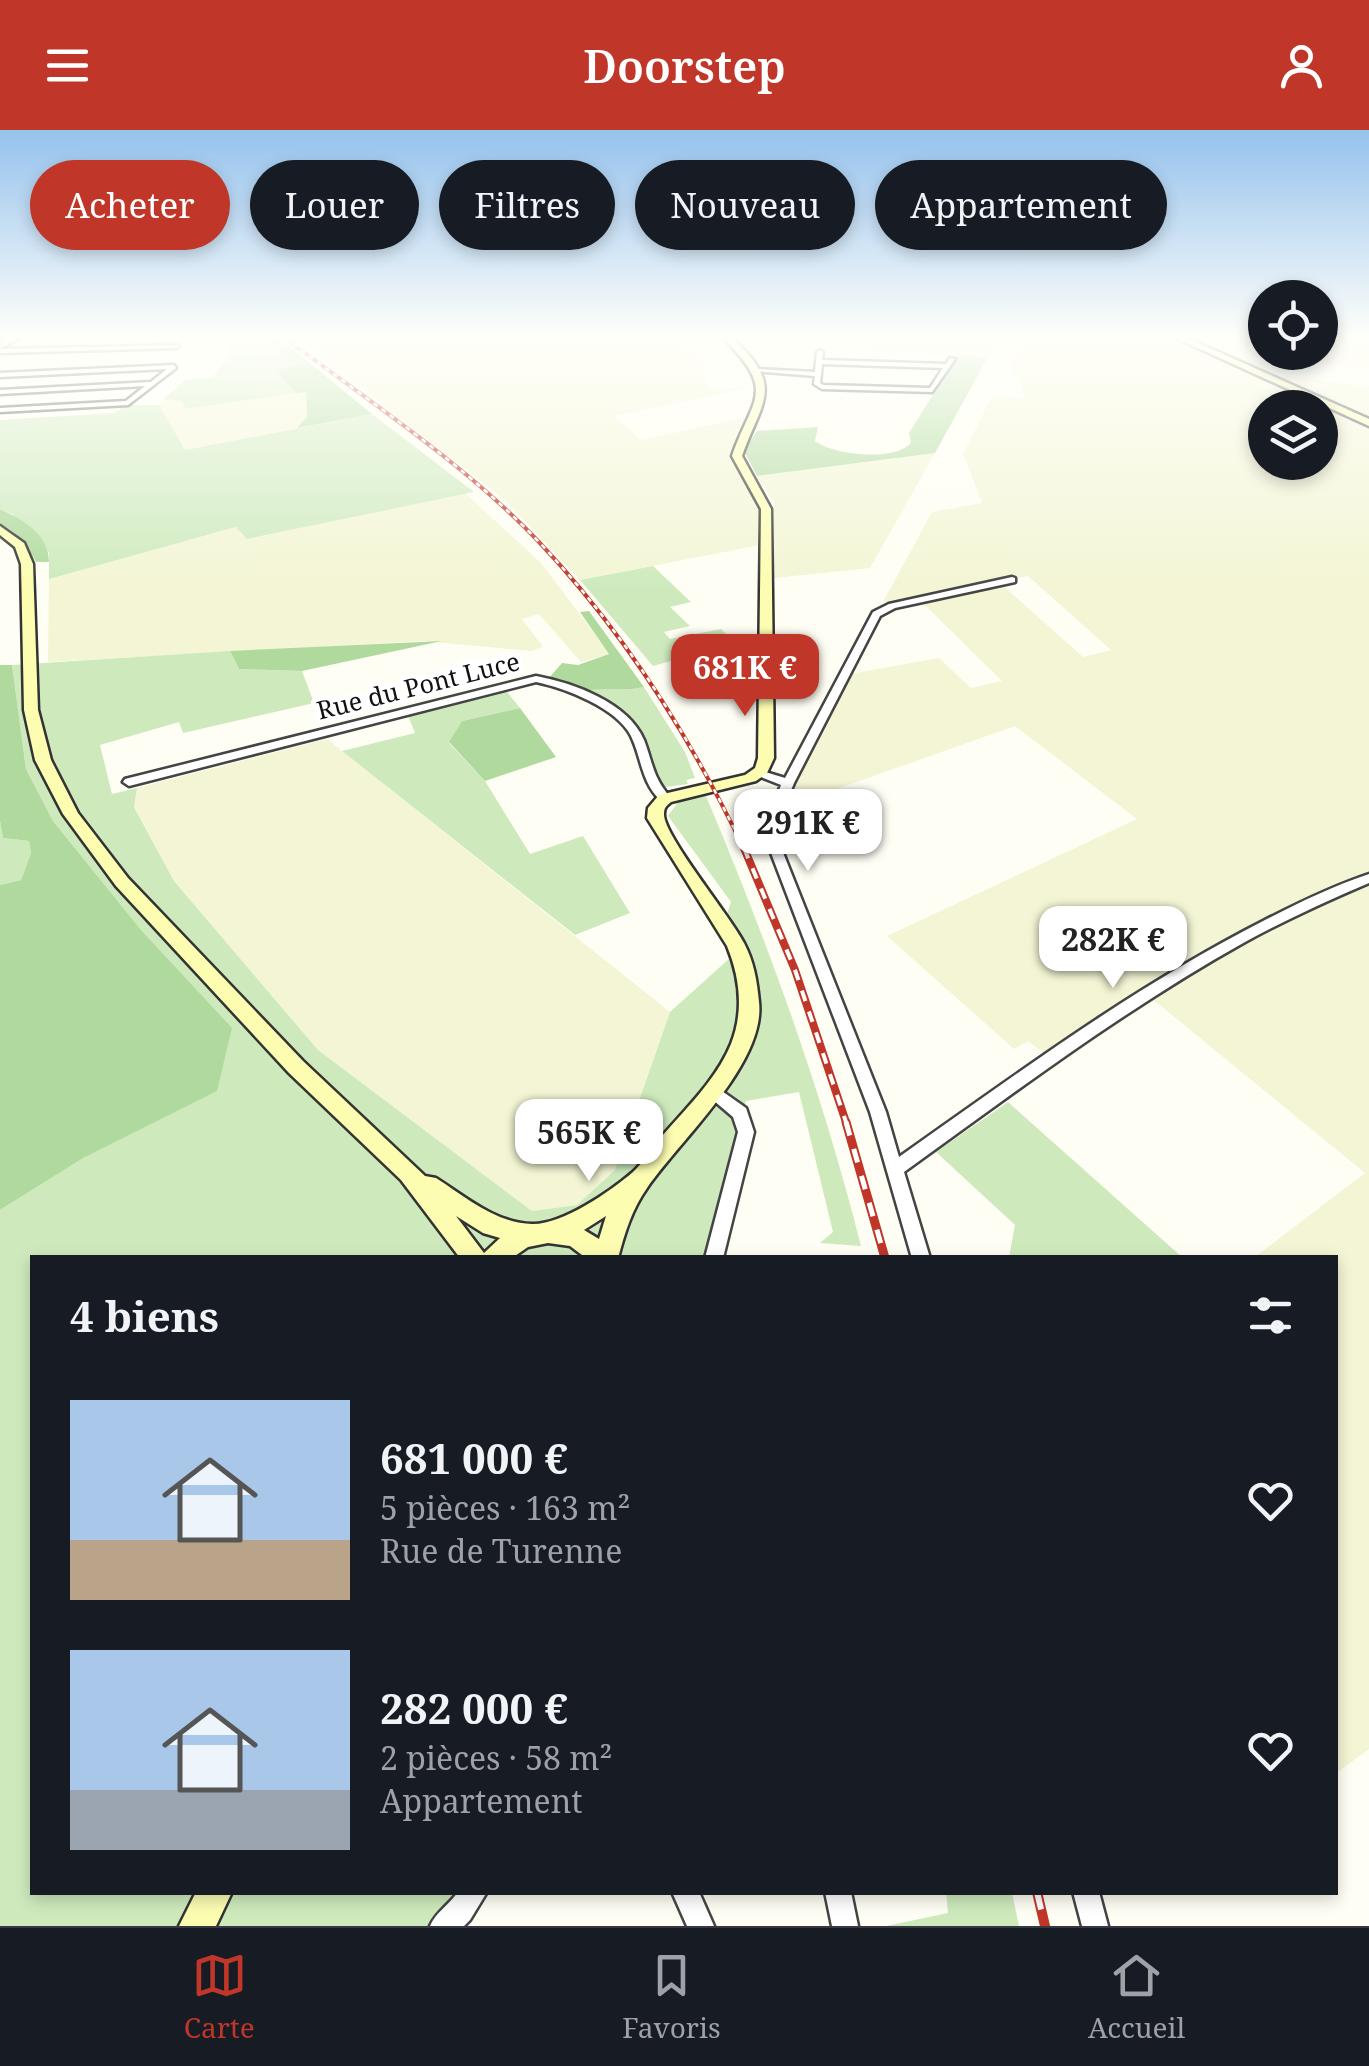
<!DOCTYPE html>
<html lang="fr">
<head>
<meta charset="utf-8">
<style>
  body { margin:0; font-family:"Noto Serif",serif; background:#242831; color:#f1f3f6; height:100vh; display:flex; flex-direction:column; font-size:38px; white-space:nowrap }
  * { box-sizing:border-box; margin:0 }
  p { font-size:32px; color:#9ea1a6 }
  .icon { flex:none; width:55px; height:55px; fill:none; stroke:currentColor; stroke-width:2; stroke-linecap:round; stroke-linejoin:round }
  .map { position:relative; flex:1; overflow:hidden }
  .sheet { position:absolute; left:30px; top:1125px; width:1308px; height:640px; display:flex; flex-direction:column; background:#171b24; border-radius:0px; box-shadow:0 5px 15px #0003 }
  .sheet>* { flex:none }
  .banner { position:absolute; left:30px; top:30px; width:1310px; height:90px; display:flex; gap:20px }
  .fabs { position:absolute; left:1248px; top:150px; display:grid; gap:20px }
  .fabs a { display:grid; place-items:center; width:90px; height:90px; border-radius:50%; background:#171b24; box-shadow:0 5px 15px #0003; font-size:50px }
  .price { position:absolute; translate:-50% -85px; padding:0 22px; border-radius:20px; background:#fff; color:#222; font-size:32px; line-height:65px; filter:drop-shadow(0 2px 5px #0008) }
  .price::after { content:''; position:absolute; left:50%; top:60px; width:30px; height:22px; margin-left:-15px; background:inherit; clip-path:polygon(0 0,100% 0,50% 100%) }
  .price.selected { background:#c03629; color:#fff }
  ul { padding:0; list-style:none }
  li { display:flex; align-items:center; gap:30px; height:250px; padding:0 40px }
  li span { display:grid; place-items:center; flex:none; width:280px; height:200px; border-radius:0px; color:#555 }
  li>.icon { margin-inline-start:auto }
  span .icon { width:120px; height:120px; fill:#fffc; stroke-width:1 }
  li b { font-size:42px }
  h2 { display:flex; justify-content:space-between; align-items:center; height:120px; padding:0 40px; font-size:42px }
  .tag { padding:0 35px; border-radius:45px; background:#171b24; box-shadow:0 5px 15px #0003; font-size:35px; line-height:90px }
  .tag.selected { background:#c03629; color:#fff }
  header { display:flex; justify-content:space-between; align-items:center; height:130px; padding:0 40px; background:#c03629; color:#fff; font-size:45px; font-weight:600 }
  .menu { display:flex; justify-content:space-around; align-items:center; height:140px; border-top:2px solid #363941; background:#171b24; font-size:28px; color:#9ea1a6 }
  .menu a { display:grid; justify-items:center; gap:5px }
  .menu .selected { color:#c03629 }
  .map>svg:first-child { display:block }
</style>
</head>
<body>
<header><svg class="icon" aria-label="menu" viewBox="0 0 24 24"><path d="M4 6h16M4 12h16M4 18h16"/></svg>Doorstep<svg class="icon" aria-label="person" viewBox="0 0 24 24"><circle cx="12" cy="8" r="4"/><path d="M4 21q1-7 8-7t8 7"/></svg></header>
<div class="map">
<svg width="1369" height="1796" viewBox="0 0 1369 1796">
  <rect width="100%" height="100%" fill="#fffef4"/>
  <path fill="#f3f5d4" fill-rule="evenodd" d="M 298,208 L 676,208 L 702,233 L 708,259 L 753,257 L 614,286 L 641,310 L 746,287 L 746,297 L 730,322 L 760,377 L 760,415 L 580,450 L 505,370 Z
    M 852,208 L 998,208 L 988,227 L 850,221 Z
    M 1025,208 L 1172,208 L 1369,294 L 1369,1619 L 1335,1644 L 1335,1128 L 1255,1127 L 1365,1043 L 1145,863 L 1046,925 L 1028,911 L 1014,919 L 887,806 L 1137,689 L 1015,596 L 780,679 L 850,544 L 939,528 L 971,558 L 1002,551 L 923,473 L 1001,454 L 1083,527 L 1111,520 L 1028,446 L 894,473 L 883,472 L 932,382 L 982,373 L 963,324 L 992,266 L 1024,268 L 1019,250 L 1009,238 ZM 1265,278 L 1320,278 L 1320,332 L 1265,332 Z
    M 1320,208 L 1369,208 L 1369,239 L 1305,231 L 1326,222 L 1320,216 Z
    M 1271,245 L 1369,256 L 1369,288 Z
    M 306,261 L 307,287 L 297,298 L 184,320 L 159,275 L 164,269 L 182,271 L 187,279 Z
    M 935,323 L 870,438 L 774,448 L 774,373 L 757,346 Z
    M 465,363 L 541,433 L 610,524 L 581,532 L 539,484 L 522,489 L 543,517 L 531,521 L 423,511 L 48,532 L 49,449 L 237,397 L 248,409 Z
    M 327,609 L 670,882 L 615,1040 L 577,1075 L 532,1081 L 318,920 L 174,751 L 134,676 L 137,658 Z"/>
  <path fill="#ceeabd" d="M 229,208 L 262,208 L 299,234 L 278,241 L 296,263 L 186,279 L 182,271 L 164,269 L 185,250 L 213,247 L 230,224 Z
    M 127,275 L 159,275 L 185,320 L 372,284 L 474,362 L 247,409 L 236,397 L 49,449 L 49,423 L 12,384 L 0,379 L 0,290 L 114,283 Z
    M 653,436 L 691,472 L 670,477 L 690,496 L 664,502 L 670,509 L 721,499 L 735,513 L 653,536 L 580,450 Z
    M 230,521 L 239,539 L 302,541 L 314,573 L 183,603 L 179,592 L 100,615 L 112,664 L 137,658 L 134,677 L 174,751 L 318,920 L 532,1081 L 577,1075 L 615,1040 L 670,882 L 731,827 L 749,822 L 727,784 L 731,772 L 668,686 L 679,671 L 706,666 C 768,813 822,961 861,1116 L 820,1113 L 833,1102 L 799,962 L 746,971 L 704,1127 L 32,1128 L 32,1762 L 463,1763 L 460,1796 L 0,1796 L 0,1080 L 85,1027 L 232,899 L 142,801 L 53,691 L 26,639 L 12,535 Z
    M 644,557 L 685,622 L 695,648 L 686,650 L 688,654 L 666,657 L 658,652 C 640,593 632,593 581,562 C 595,557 624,562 644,557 Z
    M 504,558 L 520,578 L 462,591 L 449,613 L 485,651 L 530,724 L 583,706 L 630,783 L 575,805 L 342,621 L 415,603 L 407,583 Z
    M 0,691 L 3,708 L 29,711 L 31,723 L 21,750 L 0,755 Z
    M 1008,972 L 1182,1127 L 1009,1127 L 1015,1095 L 936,1022 Z
    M 946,1762 L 1012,1763 L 1019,1796 L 886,1796 L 948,1783 Z"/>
  <path fill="#b0da9d" d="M 262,208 L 279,208 L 372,284 L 297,298 L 307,287 L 306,262 L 296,263 L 277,241 L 298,234 Z
    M 957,226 L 988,227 L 935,323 L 757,346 L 744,321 L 757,301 L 818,297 L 815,311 C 834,325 894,332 911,313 L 909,303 Z
    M 0,379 C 22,389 49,404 49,432 L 36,432 C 27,416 18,402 0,394 Z
    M 589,481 L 644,557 C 624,562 595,557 581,562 L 549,548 L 562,533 L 578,535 L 609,524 L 580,482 Z
    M 442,511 L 302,541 L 239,539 L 230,521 Z
    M 0,535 L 12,535 L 26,639 L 53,691 L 142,801 L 232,898 L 217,961 L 85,1027 L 0,1080 L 0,755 L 21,750 L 31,723 L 29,711 L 3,708 L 0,691 Z
    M 520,578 L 556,627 L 485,651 L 449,612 L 462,591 Z"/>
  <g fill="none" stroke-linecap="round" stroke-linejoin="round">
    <defs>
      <path id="street" d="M 179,215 L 177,218 L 0,223 L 0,219 Z
        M 820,220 L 823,222 L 822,230 L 946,234 L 950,228 L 955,229 L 932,262 L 822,259 L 814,254 L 815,246 L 754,241 L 757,239 L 815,242 L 817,222 ZM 822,234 L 943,238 L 930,258 L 823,255 L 820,253 Z
        M 174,235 L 176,238 L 128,275 L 0,282 L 0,278 L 126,271 L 145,256 L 0,264 L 0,260 L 151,252 L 167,239 L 0,247 L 0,243 Z
        M 1012,447 L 1015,448 L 1015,452 L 895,478 L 880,486 L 794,653 L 778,692 L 780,715 L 886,982 L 899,1027 C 1018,943 1135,856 1265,790 C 1298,773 1333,756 1369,744 L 1369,753 C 1327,771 1285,790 1245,812 C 1125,879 1015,962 904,1042 L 930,1128 L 912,1128 L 870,982 L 768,715 L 766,692 L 781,655 L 753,644 L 759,640 L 785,648 L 873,482 L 889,474 Z
        M 536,546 C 573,553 628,572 644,610 C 653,634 653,648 671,668 L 669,671 L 661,671 C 641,652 642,629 631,606 C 617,578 565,558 536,552 L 129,656 L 123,652 L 125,649 Z
        M 712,954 L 746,978 L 754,1002 L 723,1128 L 705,1128 L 738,1002 L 733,987 L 706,964 L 704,960 L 706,956 Z
        M 458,1762 L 487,1762 L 470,1790 L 464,1796 L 430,1796 C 436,1782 449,1775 458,1762 Z
        M 672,1762 L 699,1762 L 714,1796 L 687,1796 Z
        M 825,1762 L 851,1762 L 858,1796 L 832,1796 Z
        M 1073,1762 L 1099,1762 L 1108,1796 L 1082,1796 Z"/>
      <path id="secondary" d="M 723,208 L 732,208 C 787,257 760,273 742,326 L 771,379 L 774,628 L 767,643 L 756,651 L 671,672 C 666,676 664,678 664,684 C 663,705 731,787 744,813 C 754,832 757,851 759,872 C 766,933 680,1010 647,1058 C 632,1079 625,1102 618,1128 L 586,1128 L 570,1116 L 548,1113 L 528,1117 L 512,1128 L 460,1128 L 401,1050 L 289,943 L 116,756 L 63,684 L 35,630 L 24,580 L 21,434 L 15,417 L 0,405 L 0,396 L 24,413 L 33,434 L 38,580 L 51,630 L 78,683 L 128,748 L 303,931 L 425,1046 L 436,1048 C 466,1067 495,1093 532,1094 C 562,1095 611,1061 633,1042 C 642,1034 649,1021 657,1012 C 682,982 716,951 731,914 C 744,881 740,848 727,816 L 647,688 L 648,678 L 659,665 L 745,645 L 755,638 L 758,628 L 761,379 L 732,326 C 752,268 778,262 723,208 ZM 456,1086 L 483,1103 L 500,1108 L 484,1123 ZM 606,1086 L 599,1109 L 584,1100 Z
        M 1176,208 L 1187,208 L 1369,289 L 1369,296 Z
        M 196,1762 L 232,1762 L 216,1796 L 179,1796 Z"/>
      <path id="primary" d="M 7,208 L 18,208 L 0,219 L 0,212 Z"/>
    </defs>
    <use href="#street" stroke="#444" stroke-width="5"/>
    <use href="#secondary" stroke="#333" stroke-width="5"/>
    <use href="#primary" stroke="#222" stroke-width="6"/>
    <use href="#street" fill="#fff" fill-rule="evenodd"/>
    <use href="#secondary" fill="#fcfdb1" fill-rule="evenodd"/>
    <use href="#primary" fill="#f6e76d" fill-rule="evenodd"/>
    <defs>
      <path id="rail-far3" d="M 285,208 C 371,273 465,334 539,412 C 626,504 691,608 745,721"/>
      <path id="rail-far2" d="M 744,718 L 795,840 L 847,995"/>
      <path id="rail-far1" d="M 846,992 L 885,1128"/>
      <path id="rail" d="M 1037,1762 L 1045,1796"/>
    </defs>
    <use href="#rail-far3" stroke="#c03629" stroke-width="4"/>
    <use href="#rail-far2" stroke="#c03629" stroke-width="8"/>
    <use href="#rail-far1" stroke="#c03629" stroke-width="9"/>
    <use href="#rail" stroke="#c03629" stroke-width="10"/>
    <use href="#rail-far3" stroke="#fff" stroke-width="2.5" stroke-dasharray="5" stroke-linecap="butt"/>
    <use href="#rail-far2" stroke="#fff" stroke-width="4" stroke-dasharray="11" stroke-linecap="butt"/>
    <use href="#rail-far1" stroke="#fff" stroke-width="5" stroke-dasharray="14" stroke-linecap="butt"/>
    <use href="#rail" stroke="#fff" stroke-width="6" stroke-dasharray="18" stroke-linecap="butt"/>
  </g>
  <linearGradient id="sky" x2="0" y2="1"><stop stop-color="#95c2ed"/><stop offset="0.45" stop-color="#fffffa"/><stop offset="1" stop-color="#fffffa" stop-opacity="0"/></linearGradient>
  <rect width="1369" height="460" fill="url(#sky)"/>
  <g text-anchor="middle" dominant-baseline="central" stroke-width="10" stroke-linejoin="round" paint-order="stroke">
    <g font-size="25" fill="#111" stroke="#fff">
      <text transform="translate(418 555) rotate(-14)">Rue du Pont Luce</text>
    </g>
  </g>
</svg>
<div class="fabs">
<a><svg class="icon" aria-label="locate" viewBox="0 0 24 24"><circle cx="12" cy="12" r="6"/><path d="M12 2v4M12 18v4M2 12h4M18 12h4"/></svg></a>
<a><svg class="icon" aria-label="layers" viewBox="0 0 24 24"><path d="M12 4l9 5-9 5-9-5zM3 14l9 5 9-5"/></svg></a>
</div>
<b class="price selected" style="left:745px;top:589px">681K €</b>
<b class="price" style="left:808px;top:744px">291K €</b>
<b class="price" style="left:1113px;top:861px">282K €</b>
<b class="price" style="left:589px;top:1054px">565K €</b>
<div class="banner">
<a class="tag selected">Acheter</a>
<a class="tag">Louer</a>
<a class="tag">Filtres</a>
<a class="tag">Nouveau</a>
<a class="tag">Appartement</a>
</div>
<section class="sheet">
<h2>4 biens<svg class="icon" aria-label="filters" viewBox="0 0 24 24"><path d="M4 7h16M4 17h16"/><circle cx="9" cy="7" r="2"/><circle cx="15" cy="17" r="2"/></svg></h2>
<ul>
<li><span style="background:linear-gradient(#a9c7e8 70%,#b9a48a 0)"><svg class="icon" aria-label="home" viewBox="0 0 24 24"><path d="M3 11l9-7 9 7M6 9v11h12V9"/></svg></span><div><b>681 000 €</b><p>5 pièces · 163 m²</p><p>Rue de Turenne</p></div><svg class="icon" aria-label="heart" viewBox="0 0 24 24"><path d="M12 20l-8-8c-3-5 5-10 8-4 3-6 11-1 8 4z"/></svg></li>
<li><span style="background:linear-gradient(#a9c7e8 70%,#9aa5b1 0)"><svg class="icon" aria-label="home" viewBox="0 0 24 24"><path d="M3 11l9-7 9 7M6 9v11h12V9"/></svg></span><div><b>282 000 €</b><p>2 pièces · 58 m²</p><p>Appartement</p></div><svg class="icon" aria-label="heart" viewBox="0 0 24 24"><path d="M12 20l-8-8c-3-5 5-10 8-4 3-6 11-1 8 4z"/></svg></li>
</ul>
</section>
</div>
<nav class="menu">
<a class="selected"><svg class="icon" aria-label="map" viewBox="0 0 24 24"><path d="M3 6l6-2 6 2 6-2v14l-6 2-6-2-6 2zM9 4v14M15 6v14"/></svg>Carte</a>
<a><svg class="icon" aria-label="saved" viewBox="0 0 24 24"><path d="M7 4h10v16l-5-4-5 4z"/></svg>Favoris</a>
<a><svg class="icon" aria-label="home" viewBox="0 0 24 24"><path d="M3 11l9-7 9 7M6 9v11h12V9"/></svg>Accueil</a>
</nav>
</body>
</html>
